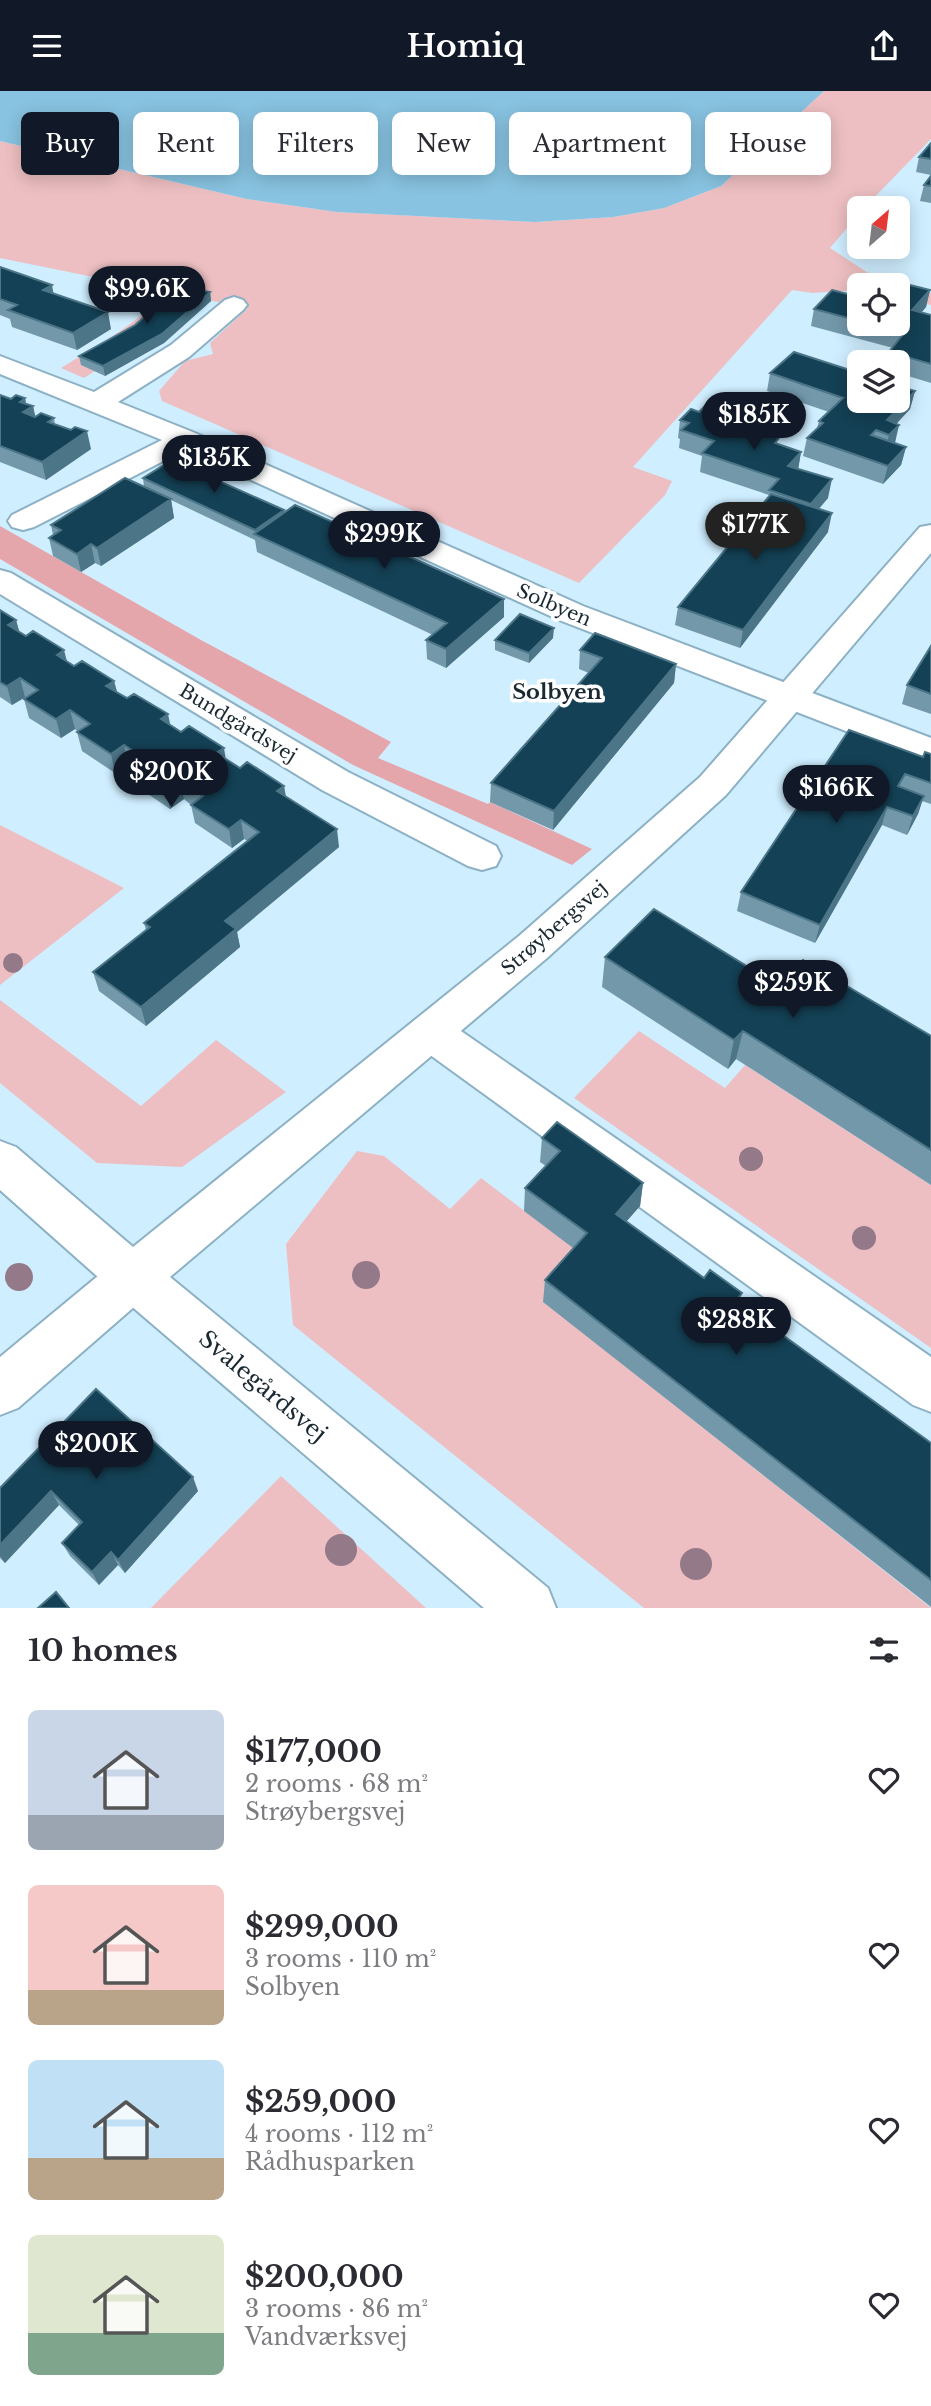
<!DOCTYPE html>
<html lang="en">
<head>
<meta charset="utf-8">
<style>
  body { margin:0; font-family:"Libre Baskerville",serif; background:#f2f2f3; color:#2b2b33; height:100vh; display:flex; flex-direction:column; font-size:26px; white-space:nowrap }
  * { box-sizing:border-box; margin:0 }
  p { font-size:23px; color:#7c7c81 }
  .icon { flex:none; width:38px; height:38px; fill:none; stroke:currentColor; stroke-width:2; stroke-linecap:round; stroke-linejoin:round }
  .map { position:relative; height:1517px; overflow:hidden }
  .sheet { display:flex; flex-direction:column; background:#fff; flex:1 }
  .sheet>* { flex:none }
  .top-card { position:absolute; left:21px; top:21px; width:889px; height:63px; display:flex; gap:14px }
  .needle { width:46px; rotate:28deg }
  .tools { position:absolute; left:847px; top:105px; display:grid; gap:14px }
  .tools a { display:grid; place-items:center; width:63px; height:63px; border-radius:10px; background:#fff; box-shadow:0 4px 18px #0003; font-size:35px }
  .price { position:absolute; translate:-50% -60px; padding:0 16px; border-radius:24px; background:#111827; color:#fff; font-size:23px; line-height:46px; filter:drop-shadow(0 2px 4px #0008) }
  .price::after { content:''; position:absolute; left:50%; top:42px; width:21px; height:16px; margin-left:-10px; background:inherit; clip-path:polygon(0 0,100% 0,50% 100%) }
  .price.selected { background:#222; color:#fff }
  ul { padding:0; list-style:none }
  li { display:flex; align-items:center; gap:21px; height:175px; padding:0 28px }
  li span { display:grid; place-items:center; flex:none; width:196px; height:140px; border-radius:10px; color:#555 }
  li>.icon { margin-inline-start:auto }
  span .icon { width:84px; height:84px; fill:#fffc; stroke-width:1 }
  li b { font-size:30px }
  h2 { display:flex; justify-content:space-between; align-items:center; height:84px; padding:0 28px; font-size:30px }
  .tag { padding:0 24px; border-radius:10px; background:#fff; box-shadow:0 4px 18px #0003; font-size:24px; line-height:63px }
  .tag.selected { background:#111827; color:#fff }
  header { display:flex; justify-content:space-between; align-items:center; height:91px; padding:0 28px; background:#111827; color:#fff; font-size:32px; font-weight:600 }
  .map>svg:first-child { display:block }
</style>
</head>
<body>
<header><svg class="icon" aria-label="menu" viewBox="0 0 24 24"><path d="M4 6h16M4 12h16M4 18h16"/></svg>Homiq<svg class="icon" aria-label="share" viewBox="0 0 24 24"><path d="M12 15V3M7 8l5-5 5 5M5 13v7h14v-7"/></svg></header>
<div class="map">
<svg width="931" height="1517" viewBox="0 0 931 1517">
  <rect width="100%" height="100%" fill="#cfeeff"/>
  <path fill="#edbfc2" d="M 824,0 L 931,0 L 931,48 L 864,117 L 859,117 L 859,123 L 830,157 L 879,189 L 931,202 L 931,214 L 898,206 L 898,194 L 859,194 L 859,199 L 812,202 L 792,199 L 633,376 L 672,390 L 665,404 L 579,492 L 162,310 L 159,300 L 185,270 L 213,263 L 210,252 L 248,217 L 182,204 L 82,274 L 95,280 L 84,287 L 61,277 L 119,241 L 172,202 L 0,167 L 0,50 L 247,108 L 337,121 L 535,131 L 613,126 L 664,117 L 721,95 Z
    M 0,734 L 124,797 L 0,894 Z
    M 0,909 L 141,1015 L 216,949 L 286,1001 L 182,1076 L 97,1072 L 0,992 Z
    M 639,940 L 725,997 L 745,974 L 931,1094 L 931,1257 L 574,1007 Z
    M 357,1060 L 384,1065 L 450,1118 L 481,1087 L 584,1165 L 544,1211 L 931,1517 L 644,1517 L 293,1234 L 286,1153 Z
    M 281,1385 L 426,1517 L 151,1517 Z"/>
  <path fill="#e5a6ab" d="M 0,435 L 201,549 L 391,651 L 378,667 L 488,713 L 490,711 L 592,758 L 572,774 L 353,674 L 0,468 Z"/>
  <path fill="#88c3e1" d="M 0,0 L 824,0 L 721,95 L 664,117 L 613,126 L 535,131 L 337,121 L 247,108 L 0,50 Z"/>
  <g fill="none" stroke-linecap="round" stroke-linejoin="round">
    <defs>
      <path id="minor" d="M 234,206 L 243,209 L 247,214 L 243,219 L 189,266 L 118,311 L 195,342 L 583,515 L 931,647 L 931,673 L 559,529 L 185,359 L 34,436 L 23,439 L 12,436 L 8,430 L 12,424 L 162,349 L 0,283 L 0,265 L 94,301 L 171,254 L 225,209 Z
        M 0,479 L 11,482 L 348,681 L 496,755 L 501,765 L 496,775 L 482,779 L 468,775 L 322,699 L 0,503 Z
        M 430,923 L 445,929 L 931,1266 L 931,1321 L 913,1314 L 415,953 L 409,941 L 415,929 Z
        M 133,1163 L 150,1170 L 157,1186 L 150,1202 L 18,1317 L 0,1324 L 0,1266 L 116,1170 Z"/>
      <path id="tertiary" d="M 931,434 L 931,462 L 726,704 L 547,867 L 170,1186 L 548,1497 L 556,1517 L 484,1517 L 116,1202 L 0,1099 L 0,1050 L 16,1056 L 133,1156 L 519,845 L 700,686 L 920,436 Z"/>
    </defs>
    <use href="#minor" stroke="#8cb1c4" stroke-width="4"/>
    <use href="#tertiary" stroke="#8cb1c4" stroke-width="4"/>
    <use href="#minor" fill="#fff" fill-rule="evenodd"/>
    <use href="#tertiary" fill="#fff" fill-rule="evenodd"/>
  </g>
  <g fill="#947989">
    <circle cx="13" cy="872" r="10"/>
    <circle cx="751" cy="1068" r="12"/>
    <circle cx="864" cy="1147" r="12"/>
    <circle cx="366" cy="1184" r="14"/>
    <circle cx="19" cy="1186" r="14"/>
    <circle cx="341" cy="1459" r="16"/>
    <circle cx="696" cy="1473" r="16"/>
  </g>
  <path fill="#7298aa" d="M 931,52 L 931,84 L 916,81 L 919,66 Z
    M 931,85 L 931,112 L 920,110 L 924,94 Z
    M 0,176 L 54,202 L 111,238 L 77,259 L 12,236 L 10,228 L 0,224 Z
    M 930,199 L 926,216 L 921,222 L 931,224 L 931,292 L 898,282 L 898,271 L 887,271 L 889,261 L 893,257 L 811,235 L 814,218 L 859,206 L 859,233 L 898,233 Z
    M 210,201 L 211,210 L 164,252 L 105,285 L 81,274 L 79,265 Z
    M 770,282 L 915,300 L 910,318 L 896,333 L 894,352 L 906,356 L 901,374 L 883,393 L 803,365 L 807,347 L 817,337 L 819,330 L 829,321 L 767,300 Z
    M 0,304 L 11,308 L 25,307 L 26,313 L 33,315 L 35,326 L 54,327 L 55,333 L 91,358 L 46,389 L 0,371 Z
    M 699,321 L 743,326 L 742,330 L 752,333 L 751,336 L 778,353 L 801,361 L 798,378 L 828,407 L 818,418 L 828,441 L 740,557 L 675,534 L 678,516 L 768,407 L 769,404 L 700,381 L 702,365 L 679,357 L 680,348 L 678,347 L 680,329 Z
    M 143,387 L 284,419 L 284,422 L 504,526 L 446,577 L 427,568 L 426,549 L 433,544 L 257,461 L 255,449 L 171,409 L 174,427 L 101,475 L 95,472 L 81,481 L 53,465 L 49,447 L 53,444 L 51,434 L 144,396 Z
    M 0,519 L 16,529 L 19,540 L 74,575 L 114,590 L 117,601 L 240,677 L 284,695 L 286,706 L 339,756 L 237,841 L 240,856 L 146,935 L 99,900 L 93,881 L 146,839 L 144,832 L 248,750 L 244,748 L 232,757 L 195,732 L 191,714 L 184,708 L 170,718 L 136,695 L 131,676 L 132,675 L 128,673 L 115,682 L 82,660 L 77,641 L 78,641 L 75,638 L 61,647 L 29,627 L 24,608 L 26,606 L 12,614 L 0,606 Z
    M 553,547 L 529,572 L 495,559 L 495,549 Z
    M 931,555 L 931,623 L 902,613 L 907,594 Z
    M 580,559 L 676,573 L 674,592 L 553,739 L 490,711 L 491,692 L 589,582 L 579,578 Z
    M 931,663 L 931,713 L 922,710 L 918,723 L 907,744 L 882,734 L 815,852 L 737,820 L 741,801 L 923,666 Z
    M 605,866 L 779,895 L 931,945 L 931,1094 L 736,968 L 728,978 L 602,896 Z
    M 542,1047 L 643,1092 L 640,1115 L 626,1130 L 704,1187 L 742,1202 L 739,1213 L 931,1352 L 931,1516 L 543,1211 L 545,1189 L 573,1157 L 524,1120 L 525,1097 L 546,1075 L 540,1071 Z
    M 0,1397 L 198,1400 L 125,1482 L 118,1474 L 99,1494 L 70,1465 L 62,1452 L 79,1434 L 59,1414 L 5,1472 L 0,1467 Z"/>
  <path fill="#4c7588" d="M 52,194 L 55,211 L 43,199 Z
    M 930,199 L 926,216 L 908,237 L 912,219 Z
    M 210,201 L 211,210 L 164,252 L 105,285 L 103,275 Z
    M 108,221 L 111,238 L 77,259 L 73,242 Z
    M 915,300 L 910,318 L 887,343 L 887,329 Z
    M 25,307 L 27,319 L 33,315 L 37,333 L 27,339 L 20,311 Z
    M 899,334 L 895,352 L 885,362 L 889,344 Z
    M 87,340 L 91,358 L 46,389 L 42,371 Z
    M 906,356 L 901,374 L 883,393 L 888,375 Z
    M 801,361 L 798,379 L 788,375 Z
    M 832,388 L 828,407 L 808,431 L 811,413 Z
    M 171,408 L 174,427 L 101,475 L 97,457 Z
    M 284,419 L 285,429 L 256,443 L 255,439 Z
    M 832,422 L 828,441 L 740,557 L 743,539 Z
    M 91,453 L 95,472 L 81,481 L 77,463 Z
    M 504,508 L 504,526 L 446,577 L 446,558 Z
    M 16,529 L 21,547 L 8,534 Z
    M 554,537 L 553,547 L 529,572 L 529,562 Z
    M 64,559 L 69,578 L 57,564 Z
    M 676,573 L 674,592 L 553,739 L 554,720 Z
    M 20,587 L 25,606 L 12,614 L 7,595 Z
    M 114,590 L 119,608 L 106,595 Z
    M 70,619 L 75,638 L 61,647 L 56,628 Z
    M 168,623 L 172,642 L 161,628 Z
    M 124,654 L 128,673 L 115,682 L 111,663 Z
    M 224,657 L 227,676 L 216,662 Z
    M 180,690 L 184,708 L 170,718 L 166,700 Z
    M 284,695 L 287,714 L 277,700 Z
    M 924,705 L 918,723 L 907,744 L 913,725 Z
    M 887,716 L 882,734 L 815,852 L 820,834 Z
    M 241,729 L 244,748 L 232,757 L 229,738 Z
    M 337,738 L 339,756 L 237,841 L 240,856 L 146,935 L 141,916 L 225,830 Z
    M 743,940 L 736,968 L 728,978 L 734,949 Z
    M 643,1092 L 640,1115 L 613,1146 L 616,1123 Z
    M 193,1386 L 198,1400 L 125,1482 L 118,1469 Z
    M 51,1400 L 59,1414 L 5,1472 L 0,1465 L 0,1454 Z
    M 111,1461 L 118,1474 L 99,1494 L 92,1481 Z"/>
  <path fill="#144155" stroke="#4c7588" stroke-width="2" d="M 931,52 L 931,68 L 919,66 Z
    M 931,85 L 931,95 L 924,94 Z
    M 0,176 L 52,194 L 43,199 L 108,221 L 73,242 L 8,219 L 17,214 L 0,208 Z
    M 886,188 L 930,199 L 912,219 L 931,224 L 931,273 L 889,261 L 904,242 L 870,233 L 898,233 L 898,194 L 880,194 Z
    M 180,195 L 210,201 L 162,243 L 103,275 L 79,265 L 135,234 Z
    M 832,199 L 859,206 L 859,230 L 814,218 Z
    M 794,261 L 859,282 L 859,310 L 898,310 L 898,295 L 915,300 L 887,329 L 899,334 L 889,344 L 876,339 L 871,344 L 906,356 L 888,375 L 807,347 L 823,332 L 819,330 L 843,307 L 770,282 Z
    M 0,304 L 11,308 L 16,304 L 25,307 L 20,311 L 33,315 L 23,321 L 35,326 L 41,322 L 54,327 L 48,331 L 71,339 L 75,336 L 87,340 L 42,371 L 0,355 Z
    M 706,314 L 743,326 L 740,329 L 752,333 L 749,335 L 779,347 L 775,352 L 801,361 L 788,375 L 832,388 L 811,413 L 769,399 L 779,388 L 702,362 L 714,350 L 681,339 L 689,332 L 680,329 L 691,318 L 699,321 Z
    M 172,369 L 284,419 L 255,439 L 143,387 Z
    M 125,387 L 171,408 L 97,457 L 91,453 L 77,463 L 49,447 L 61,439 L 51,434 Z
    M 771,403 L 832,422 L 743,539 L 678,516 Z
    M 295,414 L 504,508 L 446,558 L 426,549 L 447,532 L 254,443 Z
    M 0,519 L 16,529 L 8,534 L 26,545 L 33,540 L 64,559 L 57,564 L 74,575 L 82,570 L 114,590 L 106,595 L 127,607 L 134,603 L 168,623 L 161,628 L 181,641 L 189,635 L 224,657 L 216,662 L 240,677 L 247,671 L 284,695 L 277,700 L 337,738 L 225,830 L 236,838 L 141,916 L 93,881 L 150,836 L 144,832 L 259,741 L 241,729 L 229,738 L 191,714 L 203,705 L 180,690 L 166,700 L 131,676 L 144,667 L 124,654 L 111,663 L 77,641 L 90,633 L 70,619 L 56,628 L 24,608 L 38,599 L 20,587 L 7,595 L 0,591 Z
    M 520,523 L 554,537 L 529,562 L 495,549 Z
    M 595,542 L 676,573 L 554,720 L 491,692 L 602,567 L 580,559 Z
    M 931,555 L 931,603 L 907,594 Z
    M 849,639 L 923,666 L 925,661 L 931,663 L 931,692 L 905,683 L 898,695 L 924,705 L 913,725 L 887,716 L 820,834 L 741,801 Z
    M 654,818 L 779,895 L 803,869 L 931,945 L 931,1059 L 743,940 L 734,949 L 605,866 Z
    M 557,1031 L 643,1092 L 616,1123 L 704,1187 L 710,1179 L 742,1202 L 736,1210 L 931,1352 L 931,1489 L 545,1189 L 587,1142 L 525,1097 L 560,1060 L 542,1047 Z
    M 96,1298 L 193,1386 L 118,1469 L 111,1461 L 92,1481 L 62,1452 L 82,1431 L 51,1400 L 0,1454 L 0,1397 Z
    M 56,1501 L 69,1517 L 38,1517 Z"/>
  <g text-anchor="middle" dominant-baseline="central" stroke-width="7" stroke-linejoin="round" paint-order="stroke">
    <g font-size="19" fill="#1a2931" stroke="#fff">
      <text transform="translate(554 514) rotate(23)">Solbyen</text>
      <text transform="translate(238 632) rotate(31)">Bundgårdsvej</text>
      <text transform="translate(554 837) rotate(-41)">Strøybergsvej</text>
    </g>
    <g font-size="21" font-weight="bold" fill="#1a2931" stroke="#fff">
      <text x="557" y="601">Solbyen</text>
    </g>
    <g font-size="23" fill="#1a2931" stroke="#fff">
      <text transform="translate(263 1295) rotate(40)">Svalegårdsvej</text>
    </g>
  </g>
</svg>
<div class="tools">
<a><svg class="needle" viewBox="-14 -14 28 28"><path d="M0-13l5 13h-10z" fill="#e53935"/><path d="M0 13l5-13h-10z" fill="#7c7c81"/></svg></a>
<a><svg class="icon" aria-label="locate" viewBox="0 0 24 24"><circle cx="12" cy="12" r="6"/><path d="M12 2v4M12 18v4M2 12h4M18 12h4"/></svg></a>
<a><svg class="icon" aria-label="layers" viewBox="0 0 24 24"><path d="M12 4l9 5-9 5-9-5zM3 14l9 5 9-5"/></svg></a>
</div>
<b class="price" style="left:147px;top:235px">$99.6K</b>
<b class="price" style="left:754px;top:361px">$185K</b>
<b class="price" style="left:214px;top:404px">$135K</b>
<b class="price selected" style="left:755px;top:471px">$177K</b>
<b class="price" style="left:384px;top:480px">$299K</b>
<b class="price" style="left:171px;top:718px">$200K</b>
<b class="price" style="left:836px;top:734px">$166K</b>
<b class="price" style="left:793px;top:929px">$259K</b>
<b class="price" style="left:736px;top:1266px">$288K</b>
<b class="price" style="left:96px;top:1390px">$200K</b>
<div class="top-card">
<a class="tag selected">Buy</a>
<a class="tag">Rent</a>
<a class="tag">Filters</a>
<a class="tag">New</a>
<a class="tag">Apartment</a>
<a class="tag">House</a>
</div>
</div>
<section class="sheet">
<h2>10 homes<svg class="icon" aria-label="filters" viewBox="0 0 24 24"><path d="M4 7h16M4 17h16"/><circle cx="9" cy="7" r="2"/><circle cx="15" cy="17" r="2"/></svg></h2>
<ul>
<li><span style="background:linear-gradient(#c9d6e8 75%,#9aa5b1 0)"><svg class="icon" aria-label="home" viewBox="0 0 24 24"><path d="M3 11l9-7 9 7M6 9v11h12V9"/></svg></span><div><b>$177,000</b><p>2 rooms · 68 m²</p><p>Strøybergsvej</p></div><svg class="icon" aria-label="heart" viewBox="0 0 24 24"><path d="M12 20l-8-8c-3-5 5-10 8-4 3-6 11-1 8 4z"/></svg></li>
<li><span style="background:linear-gradient(#f6c9c9 75%,#b9a48a 0)"><svg class="icon" aria-label="home" viewBox="0 0 24 24"><path d="M3 11l9-7 9 7M6 9v11h12V9"/></svg></span><div><b>$299,000</b><p>3 rooms · 110 m²</p><p>Solbyen</p></div><svg class="icon" aria-label="heart" viewBox="0 0 24 24"><path d="M12 20l-8-8c-3-5 5-10 8-4 3-6 11-1 8 4z"/></svg></li>
<li><span style="background:linear-gradient(#bfe0f5 70%,#b9a48a 0)"><svg class="icon" aria-label="home" viewBox="0 0 24 24"><path d="M3 11l9-7 9 7M6 9v11h12V9"/></svg></span><div><b>$259,000</b><p>4 rooms · 112 m²</p><p>Rådhusparken</p></div><svg class="icon" aria-label="heart" viewBox="0 0 24 24"><path d="M12 20l-8-8c-3-5 5-10 8-4 3-6 11-1 8 4z"/></svg></li>
<li><span style="background:linear-gradient(#dfe7d0 70%,#7fa58c 0)"><svg class="icon" aria-label="home" viewBox="0 0 24 24"><path d="M3 11l9-7 9 7M6 9v11h12V9"/></svg></span><div><b>$200,000</b><p>3 rooms · 86 m²</p><p>Vandværksvej</p></div><svg class="icon" aria-label="heart" viewBox="0 0 24 24"><path d="M12 20l-8-8c-3-5 5-10 8-4 3-6 11-1 8 4z"/></svg></li>
</ul>
</section>
</body>
</html>
